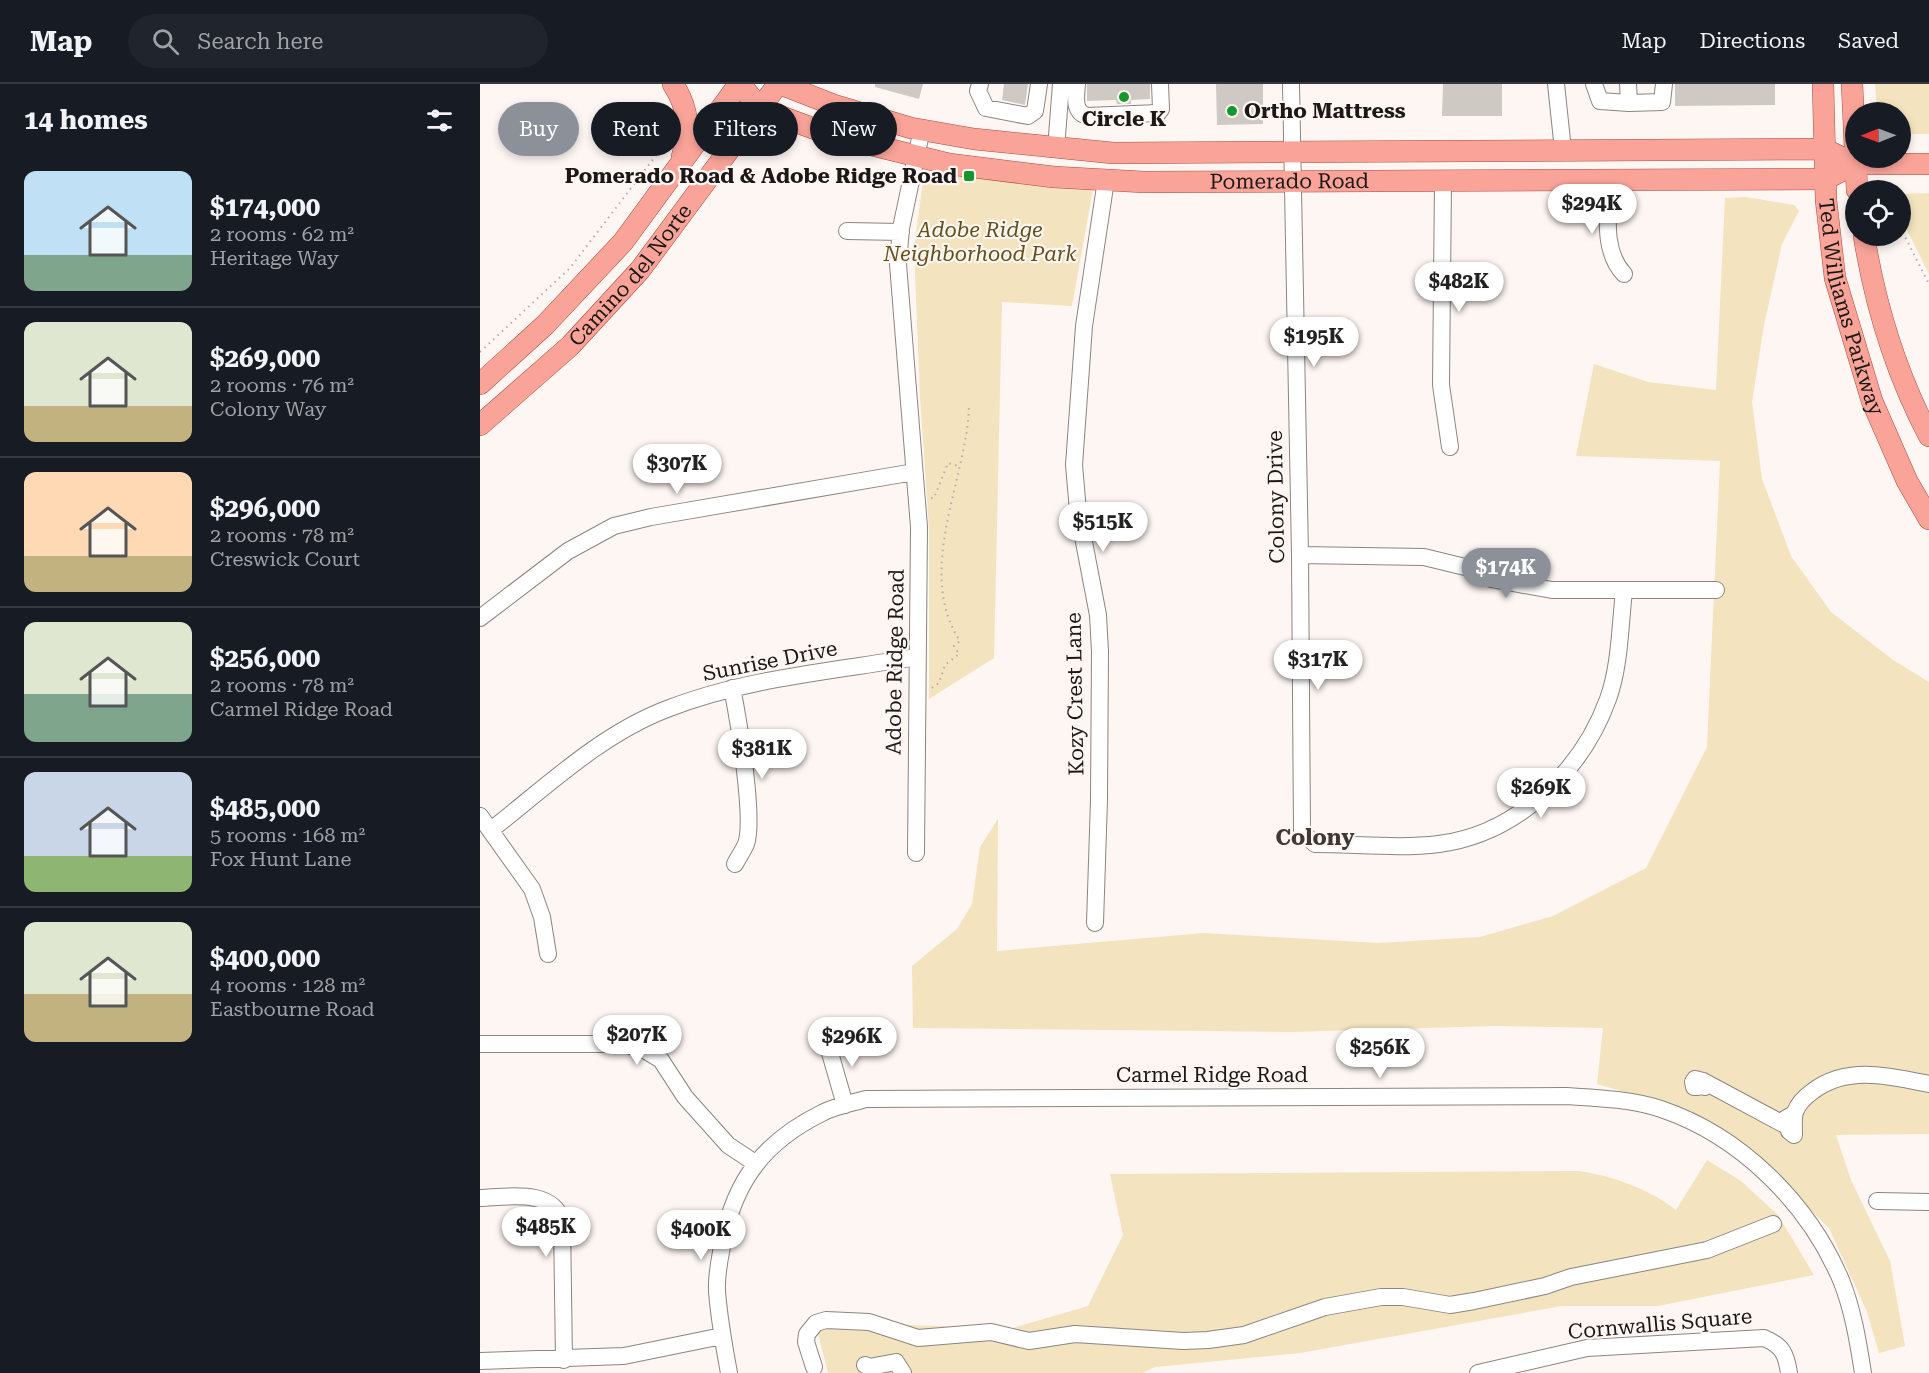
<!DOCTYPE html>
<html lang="en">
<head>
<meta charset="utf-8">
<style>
  body { margin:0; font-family:"Roboto Serif",serif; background:#20242c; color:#f1f3f6; height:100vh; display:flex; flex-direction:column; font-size:22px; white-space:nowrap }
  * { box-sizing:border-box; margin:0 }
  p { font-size:20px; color:#9ea1a6 }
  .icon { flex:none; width:33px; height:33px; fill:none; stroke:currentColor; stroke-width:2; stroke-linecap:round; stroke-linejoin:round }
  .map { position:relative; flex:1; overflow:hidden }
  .details { display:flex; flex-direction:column; background:#171b24; width:480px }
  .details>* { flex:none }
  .banner { position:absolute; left:18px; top:18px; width:570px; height:54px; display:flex; gap:12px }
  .needle { width:39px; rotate:269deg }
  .tools { position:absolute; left:1365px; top:18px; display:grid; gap:12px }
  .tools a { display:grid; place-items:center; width:66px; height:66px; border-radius:50%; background:#171b24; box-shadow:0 3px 9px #0003; font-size:30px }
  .price { position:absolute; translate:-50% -51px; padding:0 14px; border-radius:21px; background:#fff; color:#222; font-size:20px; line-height:39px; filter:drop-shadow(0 2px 3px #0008) }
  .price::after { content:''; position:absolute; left:50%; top:36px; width:18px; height:14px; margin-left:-9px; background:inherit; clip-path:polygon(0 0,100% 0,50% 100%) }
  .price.active { background:#8c9099; color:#fff }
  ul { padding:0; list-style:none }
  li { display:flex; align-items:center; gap:18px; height:150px; padding:0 24px }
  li+li { border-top:2px solid #363941 }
  li span { display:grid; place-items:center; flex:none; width:168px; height:120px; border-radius:12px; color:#555 }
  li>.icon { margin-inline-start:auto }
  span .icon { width:72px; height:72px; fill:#fffc; stroke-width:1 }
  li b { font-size:26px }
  h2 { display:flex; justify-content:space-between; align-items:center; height:72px; padding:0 24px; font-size:26px }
  .tag { padding:0 21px; border-radius:27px; background:#171b24; box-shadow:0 3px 9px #0003; font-size:21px; line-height:54px }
  .tag.active { background:#8c9099; color:#fff }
  header { display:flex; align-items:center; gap:36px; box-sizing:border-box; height:84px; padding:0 30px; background:#171b24; border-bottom:2px solid #363941 }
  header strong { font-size:28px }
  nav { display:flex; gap:33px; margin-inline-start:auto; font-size:21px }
  .search { width:420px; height:54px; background:#20242c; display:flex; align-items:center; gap:15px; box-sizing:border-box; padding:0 21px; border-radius:33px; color:#9ea1a6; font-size:22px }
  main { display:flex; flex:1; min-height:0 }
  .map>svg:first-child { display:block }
</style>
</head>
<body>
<header>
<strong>Map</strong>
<div class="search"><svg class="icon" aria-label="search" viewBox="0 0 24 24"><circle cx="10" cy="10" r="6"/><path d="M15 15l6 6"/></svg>Search here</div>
<nav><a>Map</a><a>Directions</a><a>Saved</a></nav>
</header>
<main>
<section class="details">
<h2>14 homes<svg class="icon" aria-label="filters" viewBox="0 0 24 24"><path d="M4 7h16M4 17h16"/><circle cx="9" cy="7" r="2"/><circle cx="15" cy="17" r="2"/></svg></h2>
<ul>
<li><span style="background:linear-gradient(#bfe0f5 70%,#7fa58c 0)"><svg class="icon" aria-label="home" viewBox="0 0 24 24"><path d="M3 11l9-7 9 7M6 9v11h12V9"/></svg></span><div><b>$174,000</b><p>2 rooms · 62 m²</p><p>Heritage Way</p></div></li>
<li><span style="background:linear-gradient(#dfe7d0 70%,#c2b280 0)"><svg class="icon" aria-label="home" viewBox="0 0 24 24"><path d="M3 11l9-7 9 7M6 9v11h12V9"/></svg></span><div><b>$269,000</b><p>2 rooms · 76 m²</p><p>Colony Way</p></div></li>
<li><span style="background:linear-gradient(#ffd9b3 70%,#c2b280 0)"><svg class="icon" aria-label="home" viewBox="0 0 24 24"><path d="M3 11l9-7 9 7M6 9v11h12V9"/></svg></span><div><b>$296,000</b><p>2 rooms · 78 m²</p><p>Creswick Court</p></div></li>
<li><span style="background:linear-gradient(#dfe7d0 60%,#7fa58c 0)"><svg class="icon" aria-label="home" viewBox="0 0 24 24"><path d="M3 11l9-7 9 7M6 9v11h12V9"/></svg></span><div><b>$256,000</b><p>2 rooms · 78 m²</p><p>Carmel Ridge Road</p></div></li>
<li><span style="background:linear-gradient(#c9d6e8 70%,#8fb573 0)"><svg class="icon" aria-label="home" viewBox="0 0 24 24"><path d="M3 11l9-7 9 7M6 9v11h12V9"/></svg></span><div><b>$485,000</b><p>5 rooms · 168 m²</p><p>Fox Hunt Lane</p></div></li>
<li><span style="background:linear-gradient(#dfe7d0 60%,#c2b280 0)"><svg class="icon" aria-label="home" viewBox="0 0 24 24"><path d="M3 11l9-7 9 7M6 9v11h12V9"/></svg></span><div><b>$400,000</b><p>4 rooms · 128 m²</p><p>Eastbourne Road</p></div></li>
</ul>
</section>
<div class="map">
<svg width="1449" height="1289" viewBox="0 0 1449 1289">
  <rect width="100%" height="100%" fill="#fef6f2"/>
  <path fill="#f3e3be" d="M 1395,0 L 1449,0 L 1449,50 L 1421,50 L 1420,28 L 1397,28 Z
    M 444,89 L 613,105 L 592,222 L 522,218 L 514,574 L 449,615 L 449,444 L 440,312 L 434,165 Z
    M 1449,109 L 1449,190 L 1421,134 L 1420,110 Z
    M 1266,113 L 1314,121 L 1319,127 L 1302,160 L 1284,241 L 1272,318 L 1282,395 L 1311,472 L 1351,528 L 1413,576 L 1449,598 L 1449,1050 L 1356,1051 L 1371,1096 L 1410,1177 L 1425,1262 L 1399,1269 L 1387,1228 L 1349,1144 L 1272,1068 L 1194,1023 L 1117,1000 L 1123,944 L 1014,942 L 811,948 L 433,944 L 432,882 L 477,845 L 492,820 L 500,763 L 518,735 L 517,867 L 724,849 L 898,859 L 1000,853 L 1073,832 L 1166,784 L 1227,663 L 1240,377 L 1096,372 L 1114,280 L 1168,298 L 1236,306 L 1245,114 Z
    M 1227,1076 L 1261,1097 L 1298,1131 L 1334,1191 L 1178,1222 L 1082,1222 L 820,1269 L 675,1283 L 663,1289 L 348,1289 L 334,1234 L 427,1241 L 533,1244 L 608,1222 L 643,1151 L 630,1090 L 1099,1087 C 1133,1092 1169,1105 1196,1126 Z"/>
  <path fill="#cfc9c3" d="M 395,0 L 443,0 L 439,15 L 395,3 Z
    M 524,0 L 548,0 L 545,21 L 522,16 Z
    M 607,0 L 670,0 L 670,15 L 651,16 L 651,20 L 637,20 L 636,16 L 607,17 Z
    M 736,0 L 783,0 L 783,40 L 737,41 Z
    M 963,0 L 1022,0 L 1022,32 L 962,32 Z
    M 1195,0 L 1295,0 L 1295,21 L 1195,22 Z"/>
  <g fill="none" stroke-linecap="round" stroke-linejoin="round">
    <defs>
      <path id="minor" d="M 500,0 L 498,7 L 506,24 L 548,32 L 555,27 L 559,0
        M 597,0 C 596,13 593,28 607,32 L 678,29 L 681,25 L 680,0
        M 811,0 L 820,471 L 822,748 L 835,760 C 875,760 920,765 959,760 C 1037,750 1102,687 1128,615 C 1140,582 1140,542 1144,507
        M 1076,0 L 1083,66
        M 1114,0 L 1120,17 L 1149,19 L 1148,0
        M 1149,19 L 1182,18 L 1184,0
        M 576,65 L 581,0
        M 1129,94 C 1129,126 1121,166 1144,190
        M 963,97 L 961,301 L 970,363
        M 367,147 L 421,148
        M 820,471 L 944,473 L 989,484 L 1011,495 L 1072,506 L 1236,506
        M 0,534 L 88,467 L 134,442 L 171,433 L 434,388
        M 252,604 C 258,633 275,736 266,760 C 263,767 258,774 255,780
        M 0,732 L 52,805 L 62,833 L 68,870
        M 11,746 C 66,703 121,650 187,625 C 266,594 354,587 437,573
        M 436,769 L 439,443 L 418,180 L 421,144 L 442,45
        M 615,839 L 619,716 L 620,567 L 618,531 L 598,427 L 594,381 L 604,242 L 626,96
        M 346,955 L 365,1021
        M 0,960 L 143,960 L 163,965 L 181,976 L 205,1013 L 248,1061 L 275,1079
        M 1225,1003 L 1218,999 L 1218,1003 L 1214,1003 L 1213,998 L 1215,995 L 1223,997 L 1305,1041 L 1305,1035 L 1310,1032 L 1309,1047 L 1314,1051 C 1314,1044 1313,1035 1315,1028 C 1318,1020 1326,1012 1333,1007 C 1367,981 1410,992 1449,1000
        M 0,1114 C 27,1113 74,1104 82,1138 L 84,1276
        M 1397,1117 L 1449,1118
        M 0,1277 L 144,1272 L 242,1252
        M 385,1281 L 389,1283 L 416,1278 L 423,1289
        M 334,1283 L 326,1258 L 327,1250 L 336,1239 L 346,1236 L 389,1238 L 438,1254 L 511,1248 L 549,1257 L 595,1250 L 703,1257 L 728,1256 L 764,1251 L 845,1223 L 901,1213 L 923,1213 L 970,1221 L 994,1217 L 1065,1202 L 1091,1193 L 1227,1166 L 1293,1140
        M 249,1289 C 244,1262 239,1235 237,1207 C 236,1190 240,1174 243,1157 C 255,1096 285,1057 342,1029 C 355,1022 372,1019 386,1015 L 1086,1012 C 1117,1014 1151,1015 1181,1025 C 1261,1052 1328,1119 1361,1196 C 1373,1226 1378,1257 1383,1289
        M 998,1289 L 1107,1264 L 1284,1254 C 1303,1262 1306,1270 1309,1289"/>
      <g id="major">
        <path d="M 193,0 C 209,25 210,45 202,73"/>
        <path id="s1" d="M 260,0 L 281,25 L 351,51 L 469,80 L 574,93 L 664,98 L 1346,95 L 1375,80 L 1449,80"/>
        <path d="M 300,0 L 354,21 L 431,44 L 494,55 L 633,69 L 1344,65 L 1375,80"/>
        <path id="s2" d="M 1343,0 L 1346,116 L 1355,194 L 1392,317 L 1427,397 L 1449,435"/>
        <path d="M 1372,0 L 1377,106"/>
        <path d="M 1384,152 C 1395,220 1417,291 1449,352"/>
        <path d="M 0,300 L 65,241 L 143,158 L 259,0"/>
        <path id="s3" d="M 0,341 L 90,262 L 160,186 L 298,0"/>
      </g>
    </defs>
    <use href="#minor" stroke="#8c8581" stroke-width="18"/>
    <use href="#major" stroke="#a94b3f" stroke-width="22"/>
    <path stroke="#b4aeab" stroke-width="2" stroke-dasharray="1.5 4.5" stroke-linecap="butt" d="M 1420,143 L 1449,200
      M 0,268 L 90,184 L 187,57
      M 451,414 L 454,414 L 468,379 L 478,382
      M 452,604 L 459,599 L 465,581 L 479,570 L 474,562 L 480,557 C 434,487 488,393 489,321"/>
    <use href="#minor" stroke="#fff" stroke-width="16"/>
    <use href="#major" stroke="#faa499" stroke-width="21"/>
  </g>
  <g fill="#14972c" stroke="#fef6f2" stroke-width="2">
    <circle cx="644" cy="13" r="6"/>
    <circle cx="752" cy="27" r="6"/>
    <rect x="483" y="86" width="12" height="12" rx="3"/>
  </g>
  <g text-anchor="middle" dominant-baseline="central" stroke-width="4.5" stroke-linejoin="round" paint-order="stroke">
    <g font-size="21" font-weight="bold" fill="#1b1817" stroke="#fef6f2" text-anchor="start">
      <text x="764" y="27">Ortho Mattress</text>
      <text x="644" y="35" text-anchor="middle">Circle K</text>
      <text x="477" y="92" text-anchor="end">Pomerado Road &amp; Adobe Ridge Road</text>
    </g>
    <g font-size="21" fill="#1b1817" stroke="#fef6f2">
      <text stroke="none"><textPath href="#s1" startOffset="570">Pomerado Road</textPath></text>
      <text stroke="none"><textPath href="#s3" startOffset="213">Camino del Norte</textPath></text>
      <text stroke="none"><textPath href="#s2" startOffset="226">Ted Williams Parkway</textPath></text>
      <text transform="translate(796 413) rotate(-91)">Colony Drive</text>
      <text transform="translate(290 577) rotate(-11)">Sunrise Drive</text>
      <text transform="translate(415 578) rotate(-89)">Adobe Ridge Road</text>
      <text transform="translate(595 610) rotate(-91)">Kozy Crest Lane</text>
      <text x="732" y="991">Carmel Ridge Road</text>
      <text transform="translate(1180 1240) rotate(-5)">Cornwallis Square</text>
    </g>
    <g font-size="21" font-style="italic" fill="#65501c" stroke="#fef6f2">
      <text x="500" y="146">Adobe Ridge<tspan x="500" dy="24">Neighborhood Park</tspan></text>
    </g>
    <g font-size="22" font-weight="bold" fill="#3f3936" stroke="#fef6f2">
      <text x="835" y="753">Colony</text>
    </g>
  </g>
</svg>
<div class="tools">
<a><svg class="needle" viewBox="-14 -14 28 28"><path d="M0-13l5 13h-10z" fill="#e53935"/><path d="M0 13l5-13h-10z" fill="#9ea1a6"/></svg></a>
<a><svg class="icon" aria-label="locate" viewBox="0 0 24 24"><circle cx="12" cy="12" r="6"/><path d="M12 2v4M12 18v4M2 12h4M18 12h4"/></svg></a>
</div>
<b class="price" style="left:1112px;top:151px">$294K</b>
<b class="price" style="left:979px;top:229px">$482K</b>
<b class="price" style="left:834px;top:284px">$195K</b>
<b class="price" style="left:197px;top:411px">$307K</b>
<b class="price" style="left:623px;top:469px">$515K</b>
<b class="price active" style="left:1026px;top:515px">$174K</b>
<b class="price" style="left:838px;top:607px">$317K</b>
<b class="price" style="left:282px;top:696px">$381K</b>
<b class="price" style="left:1061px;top:735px">$269K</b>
<b class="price" style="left:157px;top:982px">$207K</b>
<b class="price" style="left:372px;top:984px">$296K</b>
<b class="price" style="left:900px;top:995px">$256K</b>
<b class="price" style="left:66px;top:1174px">$485K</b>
<b class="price" style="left:221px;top:1177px">$400K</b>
<div class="banner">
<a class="tag active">Buy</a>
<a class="tag">Rent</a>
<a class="tag">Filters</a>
<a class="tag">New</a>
</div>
</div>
</main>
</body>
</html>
